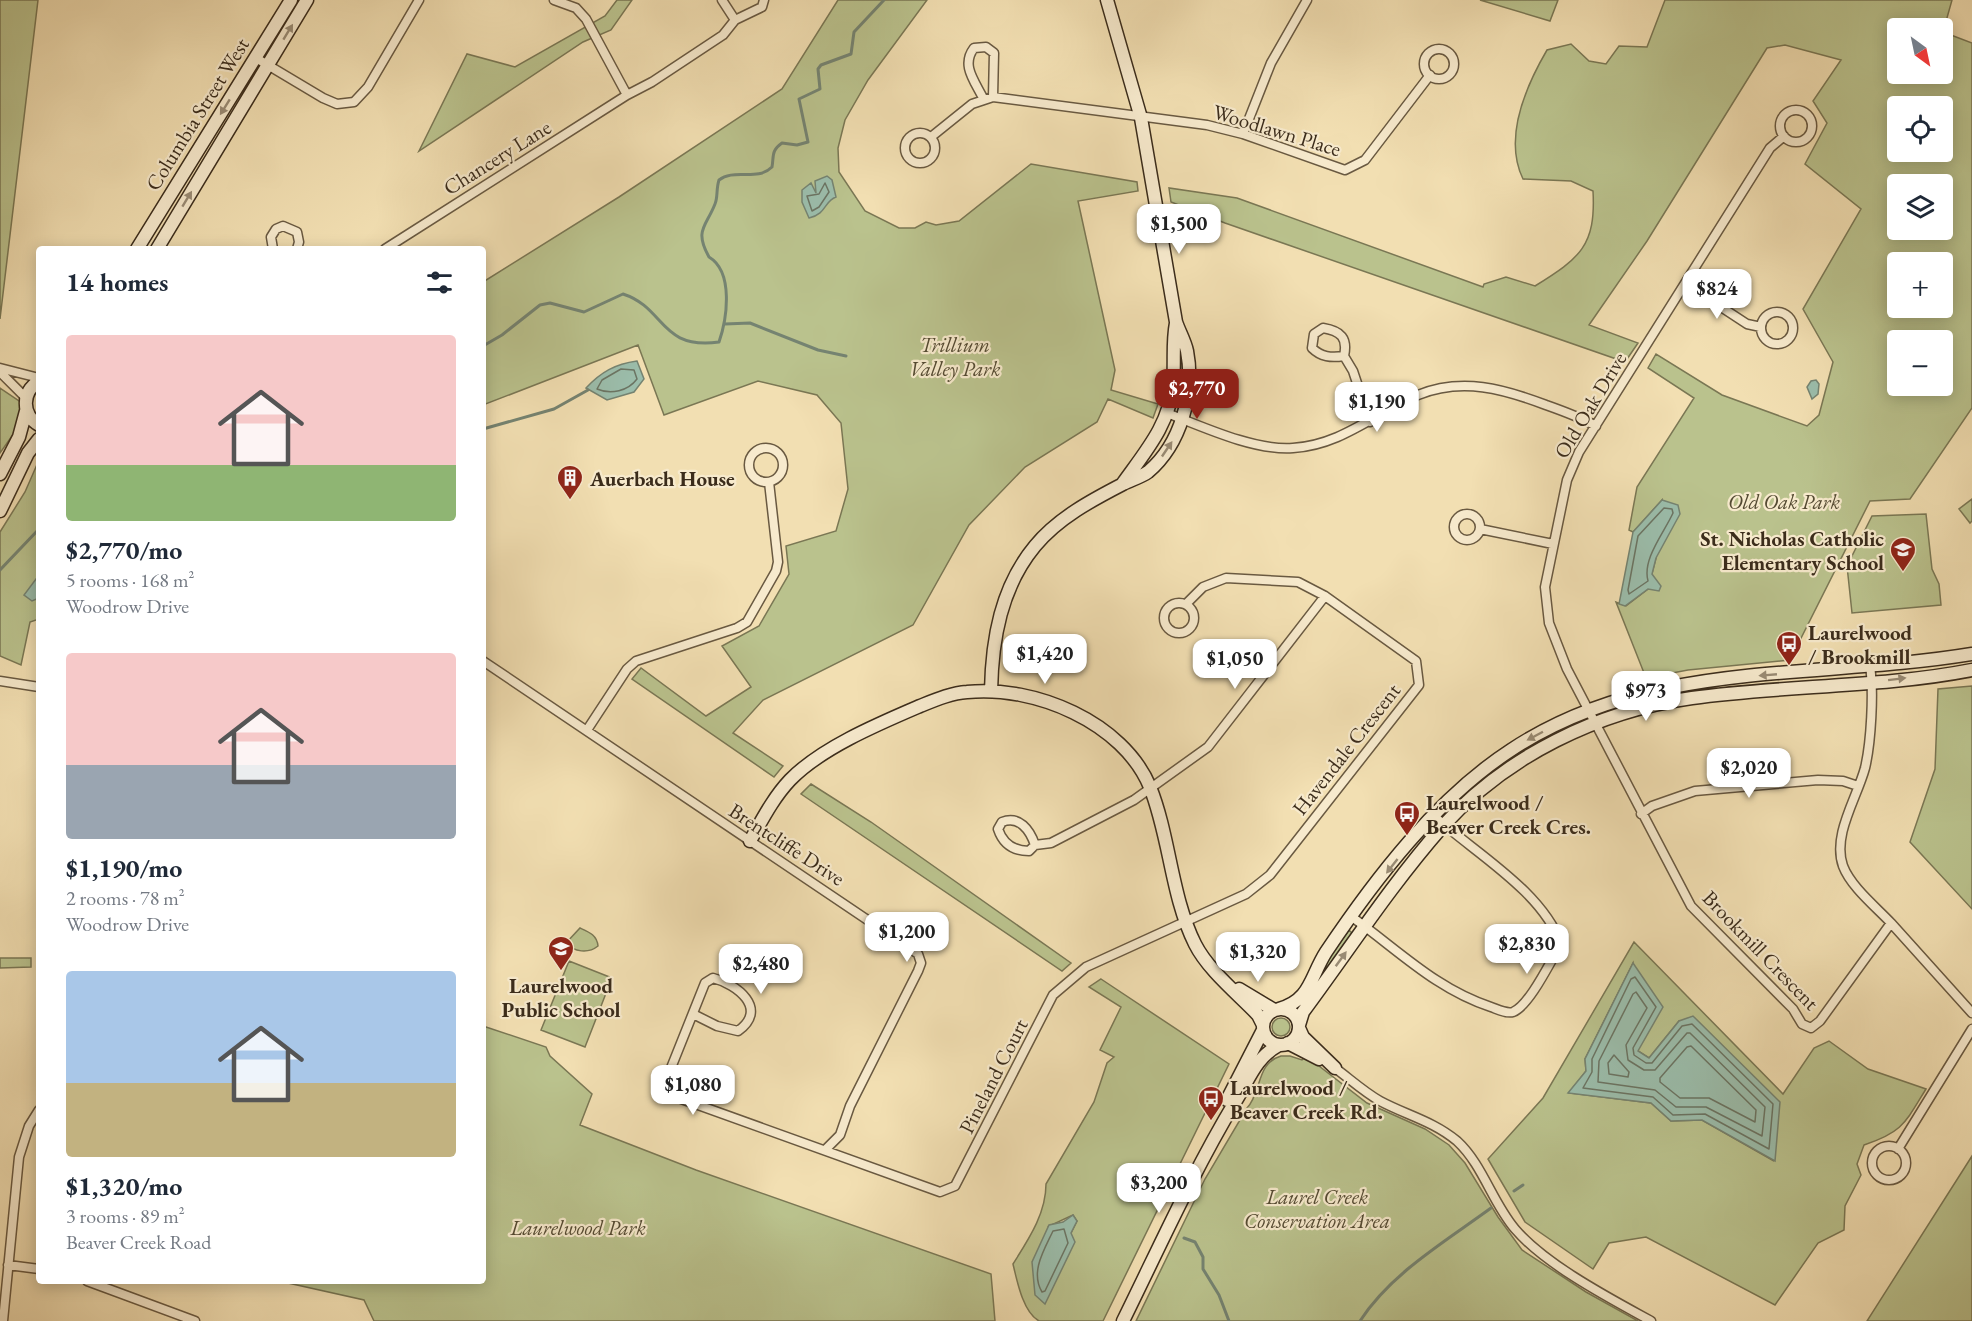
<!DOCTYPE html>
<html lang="en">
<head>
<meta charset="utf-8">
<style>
  body { margin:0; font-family:"EB Garamond",serif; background:#f6f6f7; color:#1f2937; height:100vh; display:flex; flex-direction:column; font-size:22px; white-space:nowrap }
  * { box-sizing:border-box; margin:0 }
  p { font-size:20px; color:#747a83 }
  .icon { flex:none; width:33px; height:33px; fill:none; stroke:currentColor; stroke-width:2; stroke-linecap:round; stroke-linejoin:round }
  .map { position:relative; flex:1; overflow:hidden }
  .side { position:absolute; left:36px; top:246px; width:450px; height:1038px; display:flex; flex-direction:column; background:#fff; border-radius:6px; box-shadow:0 3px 15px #0003 }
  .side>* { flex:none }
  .needle { width:39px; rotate:147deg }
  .buttons { position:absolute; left:1887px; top:18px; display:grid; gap:12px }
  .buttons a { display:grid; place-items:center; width:66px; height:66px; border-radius:6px; background:#fff; box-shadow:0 3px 15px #0003; font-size:30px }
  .price { position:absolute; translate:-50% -51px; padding:0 14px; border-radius:12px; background:#fff; color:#222; font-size:20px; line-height:39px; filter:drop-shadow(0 2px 3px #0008) }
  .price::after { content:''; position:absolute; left:50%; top:36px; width:18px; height:14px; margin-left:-9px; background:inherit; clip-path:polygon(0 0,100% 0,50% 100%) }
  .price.selected { background:#8f2418; color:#fff }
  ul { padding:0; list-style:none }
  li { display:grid; align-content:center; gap:12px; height:318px; padding:0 30px }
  li span { display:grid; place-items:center; height:186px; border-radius:6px; color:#555 }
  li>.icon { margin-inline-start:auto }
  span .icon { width:108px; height:108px; fill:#fffc; stroke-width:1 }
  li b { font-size:26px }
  h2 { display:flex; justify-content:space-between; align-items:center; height:72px; padding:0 30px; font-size:26px }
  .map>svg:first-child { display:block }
</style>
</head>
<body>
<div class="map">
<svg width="1972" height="1321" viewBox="0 0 1972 1321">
  <rect width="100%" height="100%" fill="#f2dfb2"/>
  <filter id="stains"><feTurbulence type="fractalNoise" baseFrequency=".00333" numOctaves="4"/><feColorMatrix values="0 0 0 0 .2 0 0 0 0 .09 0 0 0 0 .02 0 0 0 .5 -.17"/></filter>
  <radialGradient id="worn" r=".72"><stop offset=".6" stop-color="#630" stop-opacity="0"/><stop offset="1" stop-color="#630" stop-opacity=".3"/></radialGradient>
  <path fill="#bac28d" stroke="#7a7754" stroke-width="1.5" fill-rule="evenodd" d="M 0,0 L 38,0 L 0,319 Z
    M 617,0 L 632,0 L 611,30 L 583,42 L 419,151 L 467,54 L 515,67 L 605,16 Z
    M 838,0 L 927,0 L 868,80 L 845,120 L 838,148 L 839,172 L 865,211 L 899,228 L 915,228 L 926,222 L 936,225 L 959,221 L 1031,164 L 1137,182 L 1138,191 L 1078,201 L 1115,370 L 1111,390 L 1158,404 L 1153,418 L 1108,399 L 1097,422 L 1025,467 L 969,525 L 913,625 L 763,700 L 733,733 L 783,766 L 774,777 L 632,679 L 641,668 L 706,716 L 751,687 L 722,646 L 759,626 L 789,574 L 786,546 L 836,531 L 848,489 L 841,423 L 817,395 L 758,381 L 664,415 L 638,345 L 483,405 L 483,282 L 619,197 L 782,89 Z
    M 1480,0 L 1558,0 L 1550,21 Z
    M 1665,0 L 1952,0 L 1943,32 L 1972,43 L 1972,408 L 1910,499 L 1870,501 L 1790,660 L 1688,670 L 1646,678 L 1616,602 L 1626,606 L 1648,589 L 1656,558 L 1662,500 L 1633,532 L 1629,530 L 1637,487 L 1694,398 L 1648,368 L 1656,354 L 1722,395 L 1807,426 L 1819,415 L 1833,362 L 1803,309 L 1861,209 L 1805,164 L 1827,123 L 1813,101 L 1841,60 L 1785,45 L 1767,48 L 1647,241 L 1589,325 L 1638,343 L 1625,362 L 1225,223 L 1171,202 L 1169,188 L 1237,198 L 1483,287 L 1484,284 L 1506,277 L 1535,286 C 1580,258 1596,246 1593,191 L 1571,181 L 1523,179 C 1503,138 1526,86 1547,50 L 1571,44 L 1589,61 L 1606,64 L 1619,46 L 1647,47 ZM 1898,28 L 1942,28 L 1942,74 L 1898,74 ZM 1898,106 L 1942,106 L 1942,152 L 1898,152 ZM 1898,184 L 1942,184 L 1942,230 L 1898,230 ZM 1898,262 L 1942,262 L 1942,308 L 1898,308 ZM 1898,340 L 1942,340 L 1942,386 L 1898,386 Z
    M 0,388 L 22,403 L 24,419 L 0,453 Z
    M 39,460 L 39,619 L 30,622 L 21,665 L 0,656 L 0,532 L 25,492 Z
    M 1972,499 L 1972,521 L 1970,523 L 1959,509 Z
    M 1926,514 L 1932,569 L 1939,584 L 1941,605 L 1852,613 L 1847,566 L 1872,516 Z
    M 1972,686 L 1972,909 L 1910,842 L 1935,769 L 1938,689 Z
    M 811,784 L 871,822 L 1071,963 L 1062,971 L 801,794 Z
    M 580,928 C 589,932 597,935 598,946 C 588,954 574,952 566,943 Z
    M 1349,930 L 1353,934 L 1322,976 L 1318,973 Z
    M 1634,942 L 1783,1094 L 1814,1048 L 1829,1041 L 1868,1069 L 1926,1089 C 1905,1123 1903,1132 1864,1145 L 1857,1164 L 1861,1175 L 1845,1206 L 1844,1230 L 1818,1243 L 1775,1305 L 1646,1237 L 1609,1243 L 1593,1269 L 1525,1222 L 1488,1159 L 1543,1098 ZM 1633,963 L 1638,1051 L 1649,1058 L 1679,1021 L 1774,1161 L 1702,1120 L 1671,1121 L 1651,1103 L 1569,1093 L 1586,1071 L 1585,1059 Z
    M 0,958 L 31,958 L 31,967 L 0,968 Z
    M 569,961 L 612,978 L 585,1047 L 541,1030 Z
    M 1101,979 L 1229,1064 L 1103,1321 L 1039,1321 C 1023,1312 1017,1281 1013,1264 C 1028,1240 1046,1214 1046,1184 L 1094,1102 L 1107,1063 L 1114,1057 L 1100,1050 L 1121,1007 L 1089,987 ZM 1073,1215 L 1077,1221 L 1071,1233 L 1049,1226 Z
    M1272 1027a9 9 0 1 1 18 0a9 9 0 1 1-18 0Z
    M 483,1026 L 546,1047 L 550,1056 L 592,1094 L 580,1125 L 696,1170 L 991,1274 L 995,1321 L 374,1321 L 364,1300 L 279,1281 L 483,1281 Z
    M 1281,1056 L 1290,1056 L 1302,1060 L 1306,1056 L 1367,1103 L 1425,1129 L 1449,1145 L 1465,1163 L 1498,1217 L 1522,1250 L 1586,1292 L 1638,1321 L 1136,1321 L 1205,1179 L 1247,1108 C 1262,1092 1256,1063 1281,1056 Z
    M 1972,1156 L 1972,1321 L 1867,1321 Z"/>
  <path fill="#9bbdab" stroke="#758371" stroke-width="1.5" d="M 827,176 L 832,180 L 836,197 C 824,201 827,214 809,218 L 802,202 L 802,190 L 811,183 L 816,193 L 815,181 Z
    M 637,361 L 644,379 L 634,392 L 607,400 L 586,388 C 601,372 615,364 637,361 Z
    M 1816,380 L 1819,384 L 1818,394 L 1812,399 L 1807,387 L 1811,381 Z
    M 1662,500 L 1678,505 L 1680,514 L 1656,558 L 1652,574 L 1661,586 L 1659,591 L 1648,589 L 1625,606 L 1619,604 L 1633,532 Z
    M 39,575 L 39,598 L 32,601 L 24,595 Z
    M 1633,963 L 1663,1007 L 1638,1051 L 1649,1058 L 1679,1021 L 1693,1016 L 1780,1102 L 1775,1161 L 1702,1120 L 1671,1121 L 1651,1103 L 1568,1093 L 1586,1071 L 1585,1059 Z
    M 1073,1215 L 1077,1221 L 1071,1233 L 1075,1242 L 1045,1304 L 1035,1295 L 1032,1262 L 1049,1225 L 1063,1222 Z"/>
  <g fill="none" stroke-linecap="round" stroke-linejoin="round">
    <path stroke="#6b7463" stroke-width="1.5" d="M 825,183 L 829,192 L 819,207 L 812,211 L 807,196 L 819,194 Z
      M 621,369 L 634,370 L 637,379 C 628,391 611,395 597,389 L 602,380 Z
      M 1664,508 L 1672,509 L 1673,513 C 1664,533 1642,559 1648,581 L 1629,594 L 1628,590 L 1638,536 Z
      M 1635,977 L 1656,1007 L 1633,1048 L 1634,1055 L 1646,1063 L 1652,1063 L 1682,1026 L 1692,1024 L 1773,1104 L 1769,1149 L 1705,1114 L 1673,1115 L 1653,1097 L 1583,1088 L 1592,1072 L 1592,1059 L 1631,979 Z
      M 1636,992 L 1647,1008 L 1626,1045 L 1628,1060 L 1644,1070 L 1655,1070 L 1687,1033 L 1690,1033 L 1765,1107 L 1762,1136 L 1706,1107 L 1676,1107 L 1655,1090 L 1598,1082 L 1599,1061 L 1633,994 Z
      M 1691,1046 L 1756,1110 L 1755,1122 L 1709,1098 L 1680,1098 L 1660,1082 L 1660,1078 L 1687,1047 Z
      M 1614,1055 L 1629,1072 L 1628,1077 L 1609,1074 L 1608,1063 Z
      M 1064,1229 L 1068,1243 L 1045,1291 L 1042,1292 C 1030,1272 1044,1250 1053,1231 Z"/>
    <path stroke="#758371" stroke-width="3" d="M 725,324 L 750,323 L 818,350 L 846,356
      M 483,346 L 502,335 L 540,305 L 550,303 L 584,312 L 623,294 C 666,308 659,350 719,342 C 727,319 734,272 709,257 C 694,230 706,227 715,204 C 718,197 716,189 719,180 C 734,168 757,182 772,167 C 774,155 771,151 782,143 L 797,145 L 808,142 L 799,99 L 820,89 L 818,69 L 821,65 L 851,54 L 854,32 L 884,0
      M 483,429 L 554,409 L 588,390
      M 0,570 L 39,529
      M 1514,1191 L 1523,1185
      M 1184,1238 L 1195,1242 L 1203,1257 L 1203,1269 L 1219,1295 L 1229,1321
      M 1360,1321 C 1391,1273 1446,1241 1491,1208"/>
    <defs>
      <path id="street" d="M 554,0 L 576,8 L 586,19 L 627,95
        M 722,0 L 735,20
        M1424 64a15 15 0 1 1 30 0a15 15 0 1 1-30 0Z
        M 256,58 L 323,98 L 337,104 L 354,102 L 368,87 L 419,0
        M 983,98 C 974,80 961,65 974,48 L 986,47 L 994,53 L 993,97
        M1780 126a16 16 0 1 1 32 0a16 16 0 1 1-32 0Z
        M905 148a15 15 0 1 1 30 0a15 15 0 1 1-30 0Z
        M 1243,134 L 1271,63 L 1307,0
        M 1784,136 L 1770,148 L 1579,452 L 1567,480 L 1545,587 L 1549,623 L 1567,669 L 1691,906 L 1793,1009 L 1802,1024 L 1811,1028 L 1820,1021 L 1891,923 C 1876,907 1851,887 1843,866 C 1832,835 1857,798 1865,768 C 1871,743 1874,692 1870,666
        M 931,137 L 972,104 L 993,97 L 1207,125 L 1243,134 L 1345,170 L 1365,160 L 1430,75
        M 273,249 L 271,237 L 276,229 L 283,226 L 297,232 L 299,242 L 297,249
        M 385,249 L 627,95 L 652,82 L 723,35 L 735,20 L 762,7 L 764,0
        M 1686,284 L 1747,324 L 1761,327
        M1761 328a16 16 0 1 1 32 0a16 16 0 1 1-32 0Z
        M 1323,328 C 1341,331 1348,338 1344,356 C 1331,358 1321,357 1312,348 L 1314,334 Z
        M 1344,356 L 1353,371 L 1370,422
        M 0,368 L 39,378
        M 0,372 L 26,398
        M 1167,413 C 1203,427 1255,451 1293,448 C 1342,445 1375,413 1418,395 C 1462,377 1504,389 1546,405 C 1563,411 1580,417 1596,426
        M749 465a17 17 0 1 1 34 0a17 17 0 1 1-34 0Z
        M1454 527a13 13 0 1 1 26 0a13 13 0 1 1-26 0Z
        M 1480,529 L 1553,544
        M1164 618a15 15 0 1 1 30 0a15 15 0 1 1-30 0Z
        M 483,661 L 918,954 L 921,963 L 918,971 L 850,1106 L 840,1135 L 826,1149
        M 0,681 L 39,687
        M 587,730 L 627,669 L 636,661 L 737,628 L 747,622 L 776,571 L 778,562 L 769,482
        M 1641,814 L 1652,806 L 1695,791 L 1818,780 L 1843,781 L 1858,786
        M 1035,845 L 1029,851 C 1013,851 1003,844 998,829 L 1002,822 C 1019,815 1030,830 1035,845 L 1051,843 L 1134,800 L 1208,747 L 1325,596
        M 1352,917 C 1398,950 1436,989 1491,1007 C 1497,1009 1506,1014 1513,1012 C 1530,1005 1551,960 1561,944 C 1542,891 1475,853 1434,816
        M 1891,923 L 1972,1013
        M 693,1014 L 717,1026 L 738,1031 C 769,1009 737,984 713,978 L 705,983 L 665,1083 L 667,1092 L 673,1096 L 940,1192 L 955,1186 L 1053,995 L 1086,967 L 1246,894 L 1270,875 L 1419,685 L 1416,661 L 1325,596 L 1298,582 L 1226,578 L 1203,587 L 1186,604
        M 1335,1068 C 1350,1079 1364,1092 1380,1101 C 1406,1115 1433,1121 1457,1141 C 1483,1165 1492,1202 1515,1229 C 1546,1265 1609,1298 1651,1321
        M1872 1163a17 17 0 1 1 34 0a17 17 0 1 1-34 0Z
        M 1898,1149 L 1972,1029
        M 8,1265 L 39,1269
        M 87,1281 L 195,1321
        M 3,1321 L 19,1157 L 29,1126 L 39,1110"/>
      <path id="secondary" d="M 137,249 L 291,0
        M 157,249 L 307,0
        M 39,381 C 22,392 21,414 39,425
        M 0,474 L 19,437 L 26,411
        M 1123,483 C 1145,452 1170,424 1173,384 C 1175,363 1172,344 1176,323
        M 0,511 L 28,453 L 39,439
        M 991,691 C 992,639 1001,587 1035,546 C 1058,518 1092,500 1123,484 C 1131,480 1141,477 1148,472 C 1181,444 1195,393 1187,351 C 1185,341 1179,331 1176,322 L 1141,118 L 1107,0
        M 750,841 C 762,820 773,798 790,780 C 821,748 878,724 920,706 C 935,700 951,693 967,692 C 1034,685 1123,722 1150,787 C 1170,837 1171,896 1195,944 C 1208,970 1238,994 1258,1015 L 1263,1025
        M 1239,989 L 1274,1010
        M 1279,1009 C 1311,1000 1310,977 1326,952 C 1375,879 1437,798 1511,750 C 1650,658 1815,680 1972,654
        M1263 1027a18 18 0 1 1 36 0a18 18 0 1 1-36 0Z
        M 1299,1025 L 1303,1012 C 1349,950 1391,885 1442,827 C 1506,756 1598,711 1692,698 C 1784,685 1880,688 1972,670
        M 1299,1028 L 1303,1037 L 1335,1068
        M 1288,1043 L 1319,1059
        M 1227,1100 L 1263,1030
        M 1123,1321 C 1159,1248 1193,1172 1235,1102 C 1249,1080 1255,1058 1279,1045"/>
    </defs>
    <use href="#street" stroke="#695941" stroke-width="11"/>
    <use href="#secondary" stroke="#3b2c1b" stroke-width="15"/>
    <use href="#street" stroke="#f7eacd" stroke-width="8"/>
    <use href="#secondary" stroke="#f7eacd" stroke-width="12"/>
  </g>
  <defs><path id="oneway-solid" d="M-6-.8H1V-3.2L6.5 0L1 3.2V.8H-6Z" transform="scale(1.5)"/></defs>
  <g fill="#998b74">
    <use href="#oneway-solid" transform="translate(288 32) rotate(-59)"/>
    <use href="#oneway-solid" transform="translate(225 107) rotate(122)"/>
    <use href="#oneway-solid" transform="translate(187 199) rotate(-59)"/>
    <use href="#oneway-solid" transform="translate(1167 449) rotate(-56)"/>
    <use href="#oneway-solid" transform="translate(1768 675) rotate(175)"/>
    <use href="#oneway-solid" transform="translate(1897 679) rotate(-7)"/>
    <use href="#oneway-solid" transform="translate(1535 736) rotate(152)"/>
    <use href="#oneway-solid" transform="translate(1392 866) rotate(128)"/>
    <use href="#oneway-solid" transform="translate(1341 959) rotate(-54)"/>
  </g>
  <defs>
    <symbol id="building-pin" viewBox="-11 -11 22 30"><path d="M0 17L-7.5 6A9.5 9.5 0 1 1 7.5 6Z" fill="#8f2418" stroke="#f7eacd"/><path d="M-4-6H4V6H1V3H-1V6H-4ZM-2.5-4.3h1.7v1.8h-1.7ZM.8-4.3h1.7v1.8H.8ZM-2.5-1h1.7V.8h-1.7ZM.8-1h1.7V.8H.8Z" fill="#fff"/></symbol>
    <symbol id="school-pin" viewBox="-11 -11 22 30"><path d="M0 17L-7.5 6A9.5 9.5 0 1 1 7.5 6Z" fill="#8f2418" stroke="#f7eacd"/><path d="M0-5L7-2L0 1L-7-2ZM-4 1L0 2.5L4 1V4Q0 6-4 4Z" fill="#fff"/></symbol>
    <symbol id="bus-pin" viewBox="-11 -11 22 30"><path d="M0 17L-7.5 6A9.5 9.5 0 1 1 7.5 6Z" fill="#8f2418" stroke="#f7eacd"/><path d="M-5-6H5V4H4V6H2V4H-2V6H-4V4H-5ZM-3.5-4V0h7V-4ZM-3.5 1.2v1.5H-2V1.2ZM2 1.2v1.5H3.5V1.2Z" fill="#fff"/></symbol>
  </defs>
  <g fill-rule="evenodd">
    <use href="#building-pin" x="555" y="463" width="30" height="40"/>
    <use href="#school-pin" x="1888" y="535" width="30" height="40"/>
    <use href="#bus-pin" x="1774" y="629" width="30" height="40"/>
    <use href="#bus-pin" x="1392" y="799" width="30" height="40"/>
    <use href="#school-pin" x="546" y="934" width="30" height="40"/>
    <use href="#bus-pin" x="1196" y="1084" width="30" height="40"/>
  </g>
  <g text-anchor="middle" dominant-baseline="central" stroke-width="4.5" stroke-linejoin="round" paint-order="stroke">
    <g font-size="21" fill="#3b2c1b" stroke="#f7eacd">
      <text transform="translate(197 114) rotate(-58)">Columbia Street West</text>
      <text transform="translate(1277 130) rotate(17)">Woodlawn Place</text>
      <text transform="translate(497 157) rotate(-32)">Chancery Lane</text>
      <text transform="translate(1590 405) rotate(-59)">Old Oak Drive</text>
      <text transform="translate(1346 749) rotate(-52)">Havendale Crescent</text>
      <text transform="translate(787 844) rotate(33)">Brentcliffe Drive</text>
      <text transform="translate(1761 950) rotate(46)">Brookmill Crescent</text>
      <text transform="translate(993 1076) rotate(-63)">Pineland Court</text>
    </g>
    <g font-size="21" font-style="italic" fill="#544a32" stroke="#f7eacd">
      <text x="955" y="344">Trillium<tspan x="955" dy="24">Valley Park</tspan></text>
      <text x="1784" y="501">Old Oak Park</text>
      <text x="1317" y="1196">Laurel Creek<tspan x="1317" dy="24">Conservation Area</tspan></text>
      <text x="578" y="1227">Laurelwood Park</text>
    </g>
    <g font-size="21" font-weight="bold" fill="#3b2c1b" stroke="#f7eacd" text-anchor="start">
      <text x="590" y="478">Auerbach House</text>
      <text x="1884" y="538" text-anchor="end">St. Nicholas Catholic<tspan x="1884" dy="24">Elementary School</tspan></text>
      <text x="1808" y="632">Laurelwood<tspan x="1808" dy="24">/ Brookmill</tspan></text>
      <text x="1426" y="802">Laurelwood /<tspan x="1426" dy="24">Beaver Creek Cres.</tspan></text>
      <text x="561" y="985" text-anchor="middle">Laurelwood<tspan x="561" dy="24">Public School</tspan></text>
      <text x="1230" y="1087">Laurelwood /<tspan x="1230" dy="24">Beaver Creek Rd.</tspan></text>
    </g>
  </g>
  <rect width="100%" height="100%" filter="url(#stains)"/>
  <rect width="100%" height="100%" fill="url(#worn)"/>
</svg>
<div class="buttons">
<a><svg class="needle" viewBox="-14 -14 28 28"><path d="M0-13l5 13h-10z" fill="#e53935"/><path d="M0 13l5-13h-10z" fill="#747a83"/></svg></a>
<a><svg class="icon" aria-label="locate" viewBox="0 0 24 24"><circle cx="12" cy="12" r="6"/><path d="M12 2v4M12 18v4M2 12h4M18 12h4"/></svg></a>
<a><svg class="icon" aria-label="layers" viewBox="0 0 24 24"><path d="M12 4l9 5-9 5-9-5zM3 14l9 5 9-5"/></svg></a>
<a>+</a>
<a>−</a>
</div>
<b class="price" style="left:1179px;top:255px">$1,500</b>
<b class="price" style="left:1717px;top:320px">$824</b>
<b class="price selected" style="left:1197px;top:420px">$2,770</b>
<b class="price" style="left:1377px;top:433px">$1,190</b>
<b class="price" style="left:1045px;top:685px">$1,420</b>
<b class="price" style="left:1235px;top:690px">$1,050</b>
<b class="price" style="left:1646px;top:722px">$973</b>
<b class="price" style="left:1749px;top:799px">$2,020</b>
<b class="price" style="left:907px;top:963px">$1,200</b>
<b class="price" style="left:1527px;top:975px">$2,830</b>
<b class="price" style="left:1258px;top:983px">$1,320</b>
<b class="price" style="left:761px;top:995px">$2,480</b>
<b class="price" style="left:693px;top:1116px">$1,080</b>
<b class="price" style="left:1159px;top:1214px">$3,200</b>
<section class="side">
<h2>14 homes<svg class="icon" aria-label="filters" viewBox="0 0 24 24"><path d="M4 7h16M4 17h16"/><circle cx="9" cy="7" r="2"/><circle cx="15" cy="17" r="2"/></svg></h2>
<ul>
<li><span style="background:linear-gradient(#f6c9c9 70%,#8fb573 0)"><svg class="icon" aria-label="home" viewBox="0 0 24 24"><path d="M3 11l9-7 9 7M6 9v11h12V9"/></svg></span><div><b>$2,770/mo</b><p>5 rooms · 168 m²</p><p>Woodrow Drive</p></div></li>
<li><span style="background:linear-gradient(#f6c9c9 60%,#9aa5b1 0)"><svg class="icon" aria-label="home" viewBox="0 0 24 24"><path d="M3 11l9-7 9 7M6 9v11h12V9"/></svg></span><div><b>$1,190/mo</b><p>2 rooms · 78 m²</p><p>Woodrow Drive</p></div></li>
<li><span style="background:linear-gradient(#a9c7e8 60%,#c2b280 0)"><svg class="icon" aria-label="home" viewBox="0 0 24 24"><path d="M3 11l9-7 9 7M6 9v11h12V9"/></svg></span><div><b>$1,320/mo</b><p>3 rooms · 89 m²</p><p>Beaver Creek Road</p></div></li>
</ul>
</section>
</div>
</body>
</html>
